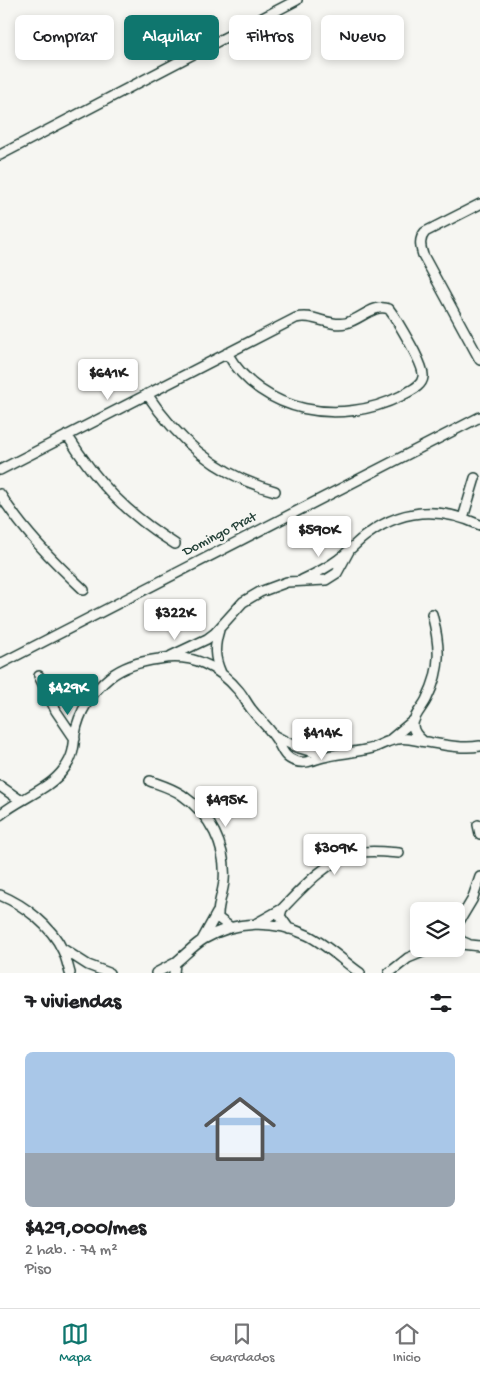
<!DOCTYPE html>
<html lang="es">
<head>
<meta charset="utf-8">
<style>
  body { margin:0; font-family:"Gochi Hand",sans-serif; background:#f2f2f2; color:#202124; height:100vh; display:flex; flex-direction:column; font-size:19px; white-space:nowrap }
  * { box-sizing:border-box; margin:0 }
  p { font-size:16px; color:#757577 }
  .icon { flex:none; width:28px; height:28px; fill:none; stroke:currentColor; stroke-width:2; stroke-linecap:round; stroke-linejoin:round }
  .map { position:relative; height:973px; overflow:hidden }
  .sheet { display:flex; flex-direction:column; background:#fff; flex:1 }
  .sheet>* { flex:none }
  .top-card { position:absolute; left:15px; top:15px; width:450px; height:45px; display:flex; gap:10px }
  .tools { position:absolute; left:410px; top:902px; display:grid; gap:10px }
  .tools a { display:grid; place-items:center; width:55px; height:55px; border-radius:8px; background:#fff; box-shadow:0 2px 8px #0003; font-size:25px }
  .price { position:absolute; translate:-50% -42px; padding:0 11px; border-radius:5px; background:#fff; color:#222; font-size:16px; line-height:32px; filter:drop-shadow(0 1px 2px #0008) }
  .price::after { content:''; position:absolute; left:50%; top:30px; width:15px; height:11px; margin-left:-8px; background:inherit; clip-path:polygon(0 0,100% 0,50% 100%) }
  .price.on { background:#0f766e; color:#fff }
  ul { padding:0; list-style:none }
  li { display:grid; align-content:center; gap:10px; height:265px; padding:0 25px }
  li+li { border-top:1px solid #e0e0e0 }
  li span { display:grid; place-items:center; height:155px; border-radius:8px; color:#555 }
  li>.icon { margin-inline-start:auto }
  span .icon { width:90px; height:90px; fill:#fffc; stroke-width:1 }
  li b { font-size:21px }
  h2 { display:flex; justify-content:space-between; align-items:center; height:60px; padding:0 25px; font-size:21px }
  .tag { padding:0 18px; border-radius:8px; background:#fff; box-shadow:0 2px 8px #0003; font-size:18px; line-height:45px }
  .tag.on { background:#0f766e; color:#fff }
  .dock { display:flex; justify-content:space-around; align-items:center; height:70px; border-top:1px solid #e0e0e0; background:#fff; font-size:14px; color:#757577 }
  .dock a { display:grid; justify-items:center; gap:2px }
  .dock .on { color:#0f766e }
  .map>svg:first-child { display:block }
</style>
</head>
<body>
<div class="map">
<svg width="480" height="973" viewBox="0 0 480 973">
  <rect width="100%" height="100%" fill="#f6f6f2"/>
  <filter id="ink" filterUnits="userSpaceOnUse"><feTurbulence type="fractalNoise" baseFrequency=".02" numOctaves="2"/><feDisplacementMap in="SourceGraphic" scale="10" xChannelSelector="R" yChannelSelector="G"/><feConvolveMatrix kernelMatrix="1 2 1 2 8 2 1 2 1" color-interpolation-filters="sRGB"/></filter>
  <g filter="url(#ink)">
    <g fill="none" stroke-linecap="round" stroke-linejoin="round">
      <defs>
        <path id="minor" d="M 0,155 L 297,0
          M 480,204 L 425,232 C 419,239 420,246 423,255 L 480,360
          M 147,394 C 178,441 219,476 275,491
          M 67,435 C 97,483 127,514 175,544
          M 0,470 L 296,318 C 313,313 328,327 346,323 C 360,320 374,303 389,309 L 394,316 C 401,328 425,366 423,377 C 422,387 409,391 401,396 C 341,426 262,414 227,353
          M 0,494 C 23,531 53,561 84,590
          M 463,518 L 475,478
          M 302,580 C 315,574 327,568 339,559 C 349,552 357,541 368,534 C 403,508 441,507 480,525
          M 219,630 C 214,647 214,657 221,673
          M 171,656 L 207,639 L 215,633 L 243,602 L 260,592 L 287,582 L 326,580 L 337,573 L 350,549
          M 0,664 L 480,417
          M 39,676 L 56,711 L 75,739
          M 275,736 L 296,747 L 327,756
          M 391,739 L 414,720
          M 423,741 C 418,737 413,732 413,725 C 413,716 424,706 427,698 C 442,668 440,645 432,614
          M 150,781 C 161,785 172,788 182,795 C 210,814 227,847 224,881 C 223,893 217,906 218,918 L 230,927
          M 0,786 L 20,800
          M 0,815 C 20,798 49,790 64,769 C 73,758 74,747 75,734 C 79,711 93,691 110,677 C 124,666 143,661 159,659 C 193,653 218,666 239,691 C 244,697 247,704 252,710 C 259,719 268,727 274,736 C 282,746 282,757 295,761 C 307,765 316,758 328,756 C 343,753 358,752 373,748 C 381,745 388,740 398,739 C 408,737 417,741 427,742 C 444,745 463,749 480,746
          M 478,825 L 480,834
          M 0,895 C 24,905 52,926 63,951 C 66,957 68,966 70,973
          M 257,923 L 282,909
          M 289,929 L 280,916 L 282,909 C 303,887 326,861 356,853 C 370,850 385,852 399,853
          M 202,940 L 217,913
          M 461,944 L 480,946
          M 468,944 L 461,941 L 458,936 L 457,925 L 472,900 L 480,877
          M 63,949 L 88,965 L 109,973
          M 156,973 L 175,963
          M 174,973 L 175,963 C 185,955 194,945 204,939 C 236,920 274,920 307,935 C 326,944 343,961 360,973
          M 389,973 L 408,958 L 430,949"/>
      </defs>
      <use href="#minor" stroke="#1f3d34" stroke-width="12"/>
      <use href="#minor" stroke="#f6f6f2" stroke-width="9"/>
    </g>
  </g>
  <g text-anchor="middle" dominant-baseline="central" stroke-width="5" stroke-linejoin="round" paint-order="stroke">
    <g font-size="14" fill="#1f3d34" stroke="#f6f6f2">
      <text transform="translate(220 535) rotate(-27)">Domingo Prat</text>
    </g>
  </g>
</svg>
<div class="tools">
<a><svg class="icon" aria-label="layers" viewBox="0 0 24 24"><path d="M12 4l9 5-9 5-9-5zM3 14l9 5 9-5"/></svg></a>
</div>
<b class="price" style="left:108px;top:401px">$641K</b>
<b class="price" style="left:319px;top:558px">$590K</b>
<b class="price" style="left:175px;top:641px">$322K</b>
<b class="price on" style="left:68px;top:716px">$429K</b>
<b class="price" style="left:322px;top:761px">$414K</b>
<b class="price" style="left:226px;top:828px">$495K</b>
<b class="price" style="left:335px;top:876px">$309K</b>
<div class="top-card">
<a class="tag">Comprar</a>
<a class="tag on">Alquilar</a>
<a class="tag">Filtros</a>
<a class="tag">Nuevo</a>
</div>
</div>
<section class="sheet">
<h2>7 viviendas<svg class="icon" aria-label="filters" viewBox="0 0 24 24"><path d="M4 7h16M4 17h16"/><circle cx="9" cy="7" r="2"/><circle cx="15" cy="17" r="2"/></svg></h2>
<ul>
<li><span style="background:linear-gradient(#a9c7e8 65%,#9aa5b1 0)"><svg class="icon" aria-label="home" viewBox="0 0 24 24"><path d="M3 11l9-7 9 7M6 9v11h12V9"/></svg></span><div><b>$429,000/mes</b><p>2 hab. · 74 m²</p><p>Piso</p></div></li>
</ul>
</section>
<nav class="dock">
<a class="on"><svg class="icon" aria-label="map" viewBox="0 0 24 24"><path d="M3 6l6-2 6 2 6-2v14l-6 2-6-2-6 2zM9 4v14M15 6v14"/></svg>Mapa</a>
<a><svg class="icon" aria-label="saved" viewBox="0 0 24 24"><path d="M7 4h10v16l-5-4-5 4z"/></svg>Guardados</a>
<a><svg class="icon" aria-label="home" viewBox="0 0 24 24"><path d="M3 11l9-7 9 7M6 9v11h12V9"/></svg>Inicio</a>
</nav>
</body>
</html>
